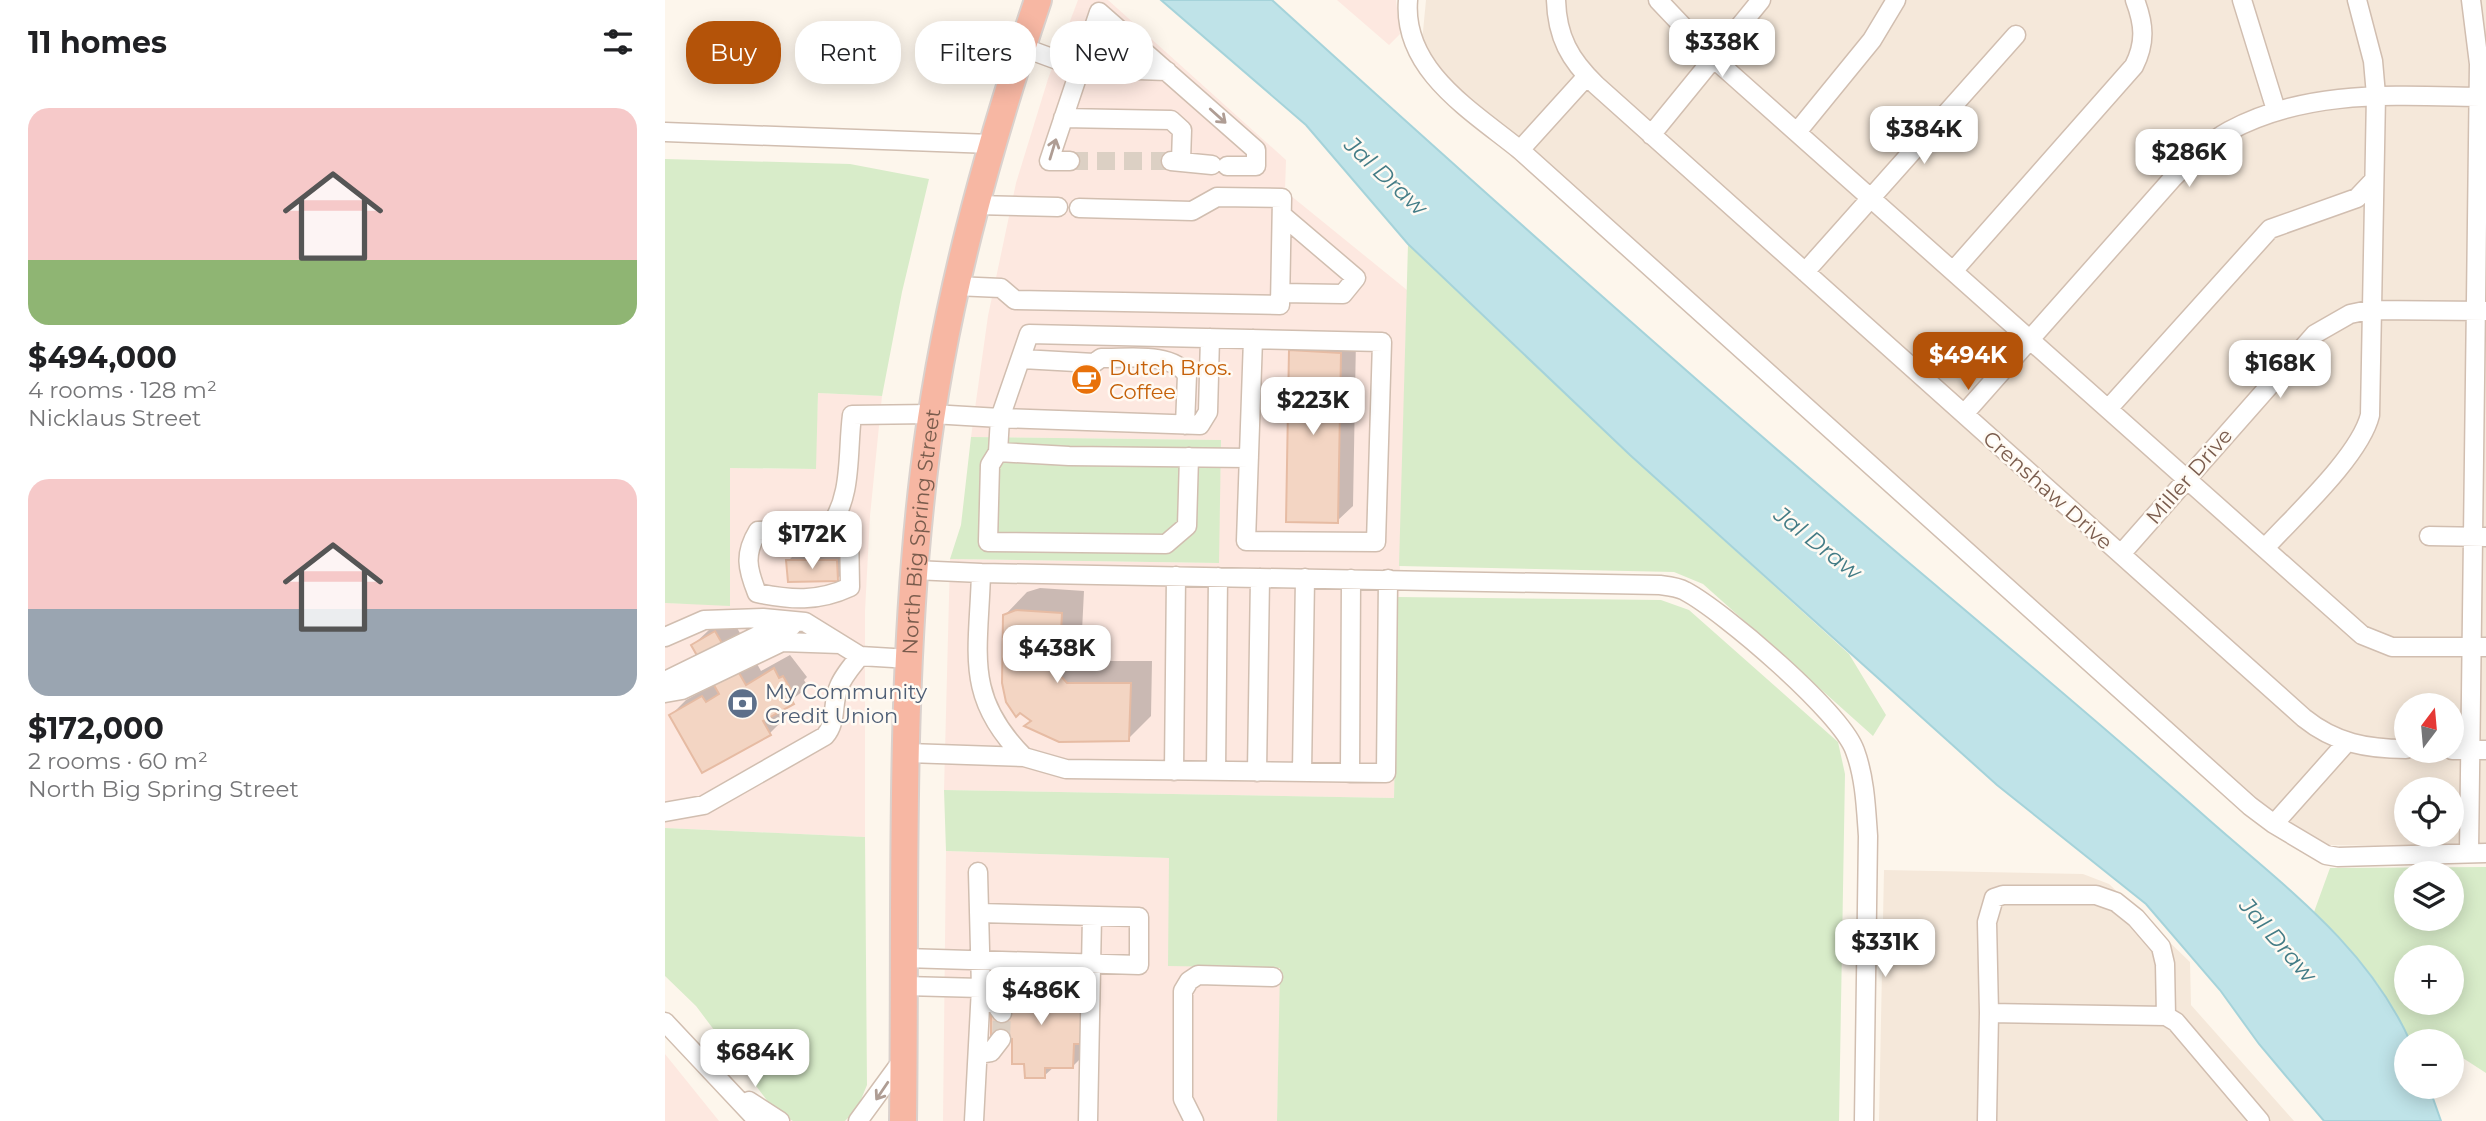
<!DOCTYPE html>
<html lang="en">
<head>
<meta charset="utf-8">
<style>
  body { margin:0; font-family:Montserrat,sans-serif; background:#f2f2f2; color:#202124; height:100vh; display:flex; flex-direction:column; font-size:26px; white-space:nowrap }
  * { box-sizing:border-box; margin:0 }
  p { font-size:23px; color:#757577 }
  .icon { flex:none; width:38px; height:38px; fill:none; stroke:currentColor; stroke-width:2; stroke-linecap:round; stroke-linejoin:round }
  .map { position:relative; flex:1; overflow:hidden }
  .drawer { display:flex; flex-direction:column; background:#fff; width:665px }
  .drawer>* { flex:none }
  .hud { position:absolute; left:21px; top:21px; width:665px; height:63px; display:flex; gap:14px }
  .needle { width:46px; rotate:16deg }
  .buttons { position:absolute; left:1729px; top:693px; display:grid; gap:14px }
  .buttons a { display:grid; place-items:center; width:70px; height:70px; border-radius:50%; background:#fff; box-shadow:0 4px 18px #0003; font-size:35px }
  .price { position:absolute; translate:-50% -60px; padding:0 16px; border-radius:14px; background:#fff; color:#222; font-size:23px; line-height:46px; filter:drop-shadow(0 2px 4px #0008) }
  .price::after { content:''; position:absolute; left:50%; top:42px; width:21px; height:16px; margin-left:-10px; background:inherit; clip-path:polygon(0 0,100% 0,50% 100%) }
  .price.active { background:#b45309; color:#fff }
  ul { padding:0; list-style:none }
  li { display:grid; align-content:center; gap:14px; height:371px; padding:0 28px }
  li span { display:grid; place-items:center; height:217px; border-radius:21px; color:#555 }
  li>.icon { margin-inline-start:auto }
  span .icon { width:126px; height:126px; fill:#fffc; stroke-width:1 }
  li b { font-size:30px }
  h2 { display:flex; justify-content:space-between; align-items:center; height:84px; padding:0 28px; font-size:30px }
  .pill { padding:0 24px; border-radius:28px; background:#fff; box-shadow:0 4px 18px #0003; font-size:24px; line-height:63px }
  .pill.active { background:#b45309; color:#fff }
  main { display:flex; flex:1; min-height:0 }
  .map>svg:first-child { display:block }
</style>
</head>
<body>
<main>
<section class="drawer">
<h2>11 homes<svg class="icon" aria-label="filters" viewBox="0 0 24 24"><path d="M4 7h16M4 17h16"/><circle cx="9" cy="7" r="2"/><circle cx="15" cy="17" r="2"/></svg></h2>
<ul>
<li><span style="background:linear-gradient(#f6c9c9 70%,#8fb573 0)"><svg class="icon" aria-label="home" viewBox="0 0 24 24"><path d="M3 11l9-7 9 7M6 9v11h12V9"/></svg></span><div><b>$494,000</b><p>4 rooms · 128 m²</p><p>Nicklaus Street</p></div></li>
<li><span style="background:linear-gradient(#f6c9c9 60%,#9aa5b1 0)"><svg class="icon" aria-label="home" viewBox="0 0 24 24"><path d="M3 11l9-7 9 7M6 9v11h12V9"/></svg></span><div><b>$172,000</b><p>2 rooms · 60 m²</p><p>North Big Spring Street</p></div></li>
</ul>
</section>
<div class="map">
<svg width="1821" height="1121" viewBox="0 0 1821 1121">
  <rect width="100%" height="100%" fill="#fdf6ec"/>
  <path fill="#f5e8da" fill-rule="evenodd" d="M 761,0 L 1821,0 L 1821,847 L 1652,845 L 1604,815 L 771,69 L 757,42 ZM 1741,705 L 1787,705 L 1787,751 L 1741,751 ZM 1741,789 L 1787,789 L 1787,835 L 1741,835 Z
    M 1219,870 L 1418,874 L 1444,884 L 1525,962 L 1526,1005 L 1629,1121 L 1214,1121 Z"/>
  <path fill="#fde8e0" d="M 413,0 L 443,0 L 621,160 L 620,191 L 742,290 L 729,798 L 279,790 L 285,559 L 553,563 L 556,440 L 306,437 L 323,316 L 351,183 L 383,79 Z
    M 672,0 L 731,0 L 735,34 L 724,45 Z
    M 153,393 L 217,396 L 205,516 L 200,611 L 200,837 L 0,828 L 0,603 L 65,605 L 65,468 L 150,469 Z
    M 281,851 L 505,858 L 616,967 L 612,1121 L 278,1121 Z
    M 0,1054 L 54,1121 L 0,1121 Z"/>
  <path fill="#d8ecc9" fill-rule="evenodd" d="M 0,159 L 185,164 L 264,179 L 237,292 L 217,396 L 153,393 L 151,469 L 65,468 L 65,606 L 0,603 Z
    M 743,244 L 965,455 L 1184,654 L 1221,715 L 1208,736 L 1038,584 L 1009,572 L 734,566 Z
    M 306,437 L 556,440 L 554,563 L 285,559 L 296,525 Z
    M 733,597 L 996,600 L 1024,610 L 1173,742 L 1180,774 L 1174,1121 L 612,1121 L 615,968 L 503,966 L 504,858 L 281,851 L 279,790 L 729,798 Z
    M 0,828 L 200,837 L 202,1085 L 193,1107 L 180,1121 L 128,1121 L 110,1111 L 31,1006 L 0,976 Z
    M 1821,867 L 1821,1073 L 1787,1051 L 1787,1041 L 1745,1041 C 1720,986 1691,954 1649,912 L 1665,868 ZM 1741,873 L 1787,873 L 1787,919 L 1741,919 ZM 1741,957 L 1787,957 L 1787,1003 L 1741,1003 Z"/>
  <path fill="#bfe3e8" stroke="#a5d3da" stroke-width="2" d="M 496,0 L 607,0 C 814,188 1023,375 1236,556 C 1339,643 1443,730 1543,819 C 1620,887 1702,946 1745,1041 L 1741,1041 L 1741,1087 L 1764,1087 L 1776,1121 L 1659,1121 L 1594,1044 L 1555,990 L 1481,904 L 1332,785 L 965,455 L 743,244 L 641,125 Z"/>
  <path fill="#0003" d="M 641,336 L 691,339 L 688,506 L 672,521 L 625,351 Z
    M 178,553 L 179,572 L 172,579 L 123,561 L 130,554 Z
    M 375,588 L 419,591 L 416,651 L 425,661 L 487,661 L 486,716 L 463,739 L 395,740 L 362,726 L 368,720 L 340,615 L 362,592 Z
    M 66,617 L 96,671 L 125,655 L 142,677 L 139,680 L 143,687 L 115,709 L 120,718 L 105,733 L 6,715 L 21,700 L 50,684 L 28,645 L 44,630 Z
    M 373,965 L 413,965 L 412,985 L 433,985 L 423,1051 L 408,1066 L 390,1066 L 379,1076 L 361,1062 L 349,1037 L 328,1014 L 343,999 L 348,999 L 358,986 L 358,980 Z"/>
  <path fill="#f3d5c3" stroke="#e6bba3" stroke-width="2" d="M 624,350 L 676,353 L 673,523 L 621,522 Z
    M 121,560 L 172,560 L 173,581 L 123,582 Z
    M 351,610 L 397,613 L 394,674 L 402,683 L 466,683 L 464,741 L 394,742 L 359,726 L 366,721 L 355,713 L 351,717 L 341,702 L 337,683 L 338,615 Z
    M 50,631 L 81,685 L 109,668 L 114,678 L 118,676 L 128,693 L 124,695 L 129,704 L 98,721 L 106,735 L 37,773 L 4,715 L 37,696 L 41,702 L 54,694 L 26,645 Z
    M 356,979 L 398,979 L 398,1000 L 418,1000 L 418,1044 L 409,1044 L 408,1068 L 380,1068 L 380,1078 L 360,1078 L 359,1064 L 347,1064 L 347,1039 L 326,1039 L 326,1013 L 346,1013 L 346,995 L 356,995 Z"/>
  <g fill="none" stroke-linecap="round" stroke-linejoin="round">
    <path stroke="#dcd0c4" stroke-width="18" stroke-dasharray="18 9" stroke-linecap="butt" d="M 405,161 L 505,161
      M 336,1039 L 337,1013"/>
    <defs>
      <path id="minor" d="M 743,0 C 737,70 807,111 855,150
        M 891,0 C 892,37 905,60 931,85 L 1639,718 C 1670,743 1702,749 1741,749
        M 993,0 L 1047,57 L 1697,635 L 1727,647 L 1821,647
        M 1577,0 L 1611,110
        M 357,47 L 414,68 L 502,71
        M 922,76 L 855,150 L 1585,806 L 1609,824
        M 398,118 L 506,120 L 517,130 L 516,161
        M 0,132 L 326,144
        M 1132,132 L 1207,40 L 1231,0
        M 986,135 L 1096,0
        M 405,161 L 384,161 L 434,12 L 591,150 L 591,166 L 562,166
        M 506,161 L 547,165
        M 310,205 L 393,207
        M 1289,270 L 1469,66 C 1481,42 1479,24 1470,0
        M 1140,272 L 1351,35
        M 290,286 L 336,288 L 350,300 L 615,305 L 617,198 L 552,197 L 527,211 L 414,208
        M 616,293 L 678,294 L 691,278 L 617,215
        M 545,338 L 543,412 L 535,425 L 335,418 L 333,452 L 404,456 L 584,458
        M 357,359 L 429,363 L 436,358 C 461,359 507,351 522,375 L 520,425
        M 1443,409 L 1605,229 L 1692,198 L 1709,180
        M 1299,414 L 1507,179 C 1524,162 1542,143 1564,131 C 1644,88 1733,96 1821,97
        M 333,452 L 325,465 L 323,542 L 501,544 L 522,526 L 524,457
        M 174,515 L 184,528 L 185,587 C 153,602 126,600 92,593 C 82,568 79,554 93,531 L 163,529 C 188,497 182,454 187,415 L 267,414 L 335,418 L 364,334 L 717,342 L 711,542 L 581,541 L 588,339
        M 1764,536 L 1821,537
        M 1600,548 C 1629,516 1695,456 1705,415 L 1711,95 L 1708,61 L 1692,0
        M 1456,554 L 1650,334 L 1685,314 L 1704,310 L 1821,311
        M 316,573 L 995,585 C 1003,586 1013,587 1020,591 C 1058,611 1177,713 1190,751 C 1200,778 1201,808 1203,836 L 1199,1121
        M 0,637 L 39,620 L 98,618 L 140,622 L 195,656 L 245,659
        M 0,681 L 100,632 L 127,626
        M 0,693 L 17,690 L 117,642 L 175,644
        M 1682,742 L 1609,824 L 1661,855 L 1673,857 L 1821,853
        M 1787,750 L 1821,750
        M 243,753 L 359,757 C 298,696 314,652 316,573 L 249,570
        M 359,757 L 401,769 L 721,773 L 723,579
        M 509,771 L 511,576
        M 551,771 L 553,577
        M 592,772 L 595,578
        M 637,772 L 640,578
        M 685,773 L 686,579
        M 0,812 L 39,805 L 160,736 C 172,722 167,706 173,689 C 177,677 187,666 195,656
        M 1804,852 L 1814,64 L 1806,0
        M 240,958 L 474,965 L 474,917 L 314,913
        M 240,986 L 316,988
        M 316,998 L 331,1005 L 337,1013
        M 1324,1013 L 1322,922 L 1329,898 L 1338,895 L 1431,895 L 1451,902 L 1471,918 L 1496,947 L 1500,964 L 1501,1016
        M 0,1022 L 93,1121
        M 313,1054 L 326,1052 L 336,1039
        M 84,1101 L 115,1121
        M 193,1121 L 239,1058
        M 309,1121 L 316,988 L 313,872
        M 423,1121 L 427,916
        M 529,1121 L 518,1099 L 518,991 L 524,981 L 533,975 L 608,977
        M 1322,1121 L 1324,1013 L 1501,1016 L 1511,1022 L 1595,1121"/>
      <g id="highway">
        <path id="s1" d="M 238,1121 C 241,905 233,686 259,471 C 278,309 321,154 373,0"/>
      </g>
    </defs>
    <use href="#minor" stroke="#d1beb0" stroke-width="21"/>
    <use href="#highway" stroke="#dad1cd" stroke-width="30"/>
    <use href="#minor" stroke="#fff" stroke-width="18"/>
    <use href="#highway" stroke="#f7b7a3" stroke-width="26"/>
  </g>
  <defs><path id="oneway-shaft" d="M-6 0H5M1.5-3L5.5 0L1.5 3" fill="none" stroke-width="1.6" stroke-linecap="round" stroke-linejoin="round" transform="scale(1.75)"/></defs>
  <g stroke="#af9d94">
    <use href="#oneway-shaft" transform="translate(553 116) rotate(42)"/>
    <use href="#oneway-shaft" transform="translate(388 149) rotate(-73)"/>
    <use href="#oneway-shaft" transform="translate(217 1091) rotate(124)"/>
  </g>
  <defs>
    <symbol id="cafe-disc" viewBox="-11 -11 22 22"><circle r="9.5" fill="#e8710a" stroke="#fffaf3"/><path d="M-5.5-4.5H6V0H3Q3 3.5 0 3.5H-2.5Q-5.5 3.5-5.5 0ZM3-3.2v2h1.7v-2ZM-6 4.5H4V6H-6Z" fill="#fff"/></symbol>
    <symbol id="bank-disc" viewBox="-11 -11 22 22"><circle r="9.5" fill="#5c6f8a" stroke="#fffaf3"/><path d="M-6-4H6V4H-6ZM0-2.3a2.3 2.3 0 1 0 0 4.6a2.3 2.3 0 1 0 0-4.6Z" fill="#fff"/></symbol>
  </defs>
  <g fill-rule="evenodd">
    <use href="#cafe-disc" x="404" y="362" width="35" height="35"/>
    <use href="#bank-disc" x="60" y="686" width="35" height="35"/>
  </g>
  <g text-anchor="middle" dominant-baseline="central" stroke-width="5" stroke-linejoin="round" paint-order="stroke">
    <g font-size="21" fill="#c56008" stroke="#fffaf3" text-anchor="start">
      <text x="444" y="367">Dutch Bros.<tspan x="444" dy="24">Coffee</tspan></text>
    </g>
    <g font-size="21" fill="#7a5c4d" stroke="#fffaf3">
      <text transform="translate(1524 476) rotate(-49)">Miller Drive</text>
      <text transform="translate(1383 490) rotate(42)">Crenshaw Drive</text>
      <text stroke="none"><textPath href="#s1" startOffset="590">North Big Spring Street</textPath></text>
    </g>
    <g font-size="21" fill="#4e5e75" stroke="#fffaf3" text-anchor="start">
      <text x="100" y="691">My Community<tspan x="100" dy="24">Credit Union</tspan></text>
    </g>
    <g font-size="23" font-style="italic" fill="#437c86" stroke="#fffaf3">
      <text transform="translate(721 176) rotate(43)">Jal Draw</text>
      <text transform="translate(1153 543) rotate(38)">Jal Draw</text>
      <text transform="translate(1613 940) rotate(49)">Jal Draw</text>
    </g>
  </g>
</svg>
<div class="buttons">
<a><svg class="needle" viewBox="-14 -14 28 28"><path d="M0-13l5 13h-10z" fill="#e53935"/><path d="M0 13l5-13h-10z" fill="#757577"/></svg></a>
<a><svg class="icon" aria-label="locate" viewBox="0 0 24 24"><circle cx="12" cy="12" r="6"/><path d="M12 2v4M12 18v4M2 12h4M18 12h4"/></svg></a>
<a><svg class="icon" aria-label="layers" viewBox="0 0 24 24"><path d="M12 4l9 5-9 5-9-5zM3 14l9 5 9-5"/></svg></a>
<a>+</a>
<a>−</a>
</div>
<b class="price" style="left:1057px;top:79px">$338K</b>
<b class="price" style="left:1259px;top:166px">$384K</b>
<b class="price" style="left:1524px;top:189px">$286K</b>
<b class="price active" style="left:1303px;top:392px">$494K</b>
<b class="price" style="left:1615px;top:400px">$168K</b>
<b class="price" style="left:648px;top:437px">$223K</b>
<b class="price" style="left:147px;top:571px">$172K</b>
<b class="price" style="left:392px;top:685px">$438K</b>
<b class="price" style="left:1220px;top:979px">$331K</b>
<b class="price" style="left:376px;top:1027px">$486K</b>
<b class="price" style="left:90px;top:1089px">$684K</b>
<div class="hud">
<a class="pill active">Buy</a>
<a class="pill">Rent</a>
<a class="pill">Filters</a>
<a class="pill">New</a>
</div>
</div>
</main>
</body>
</html>
